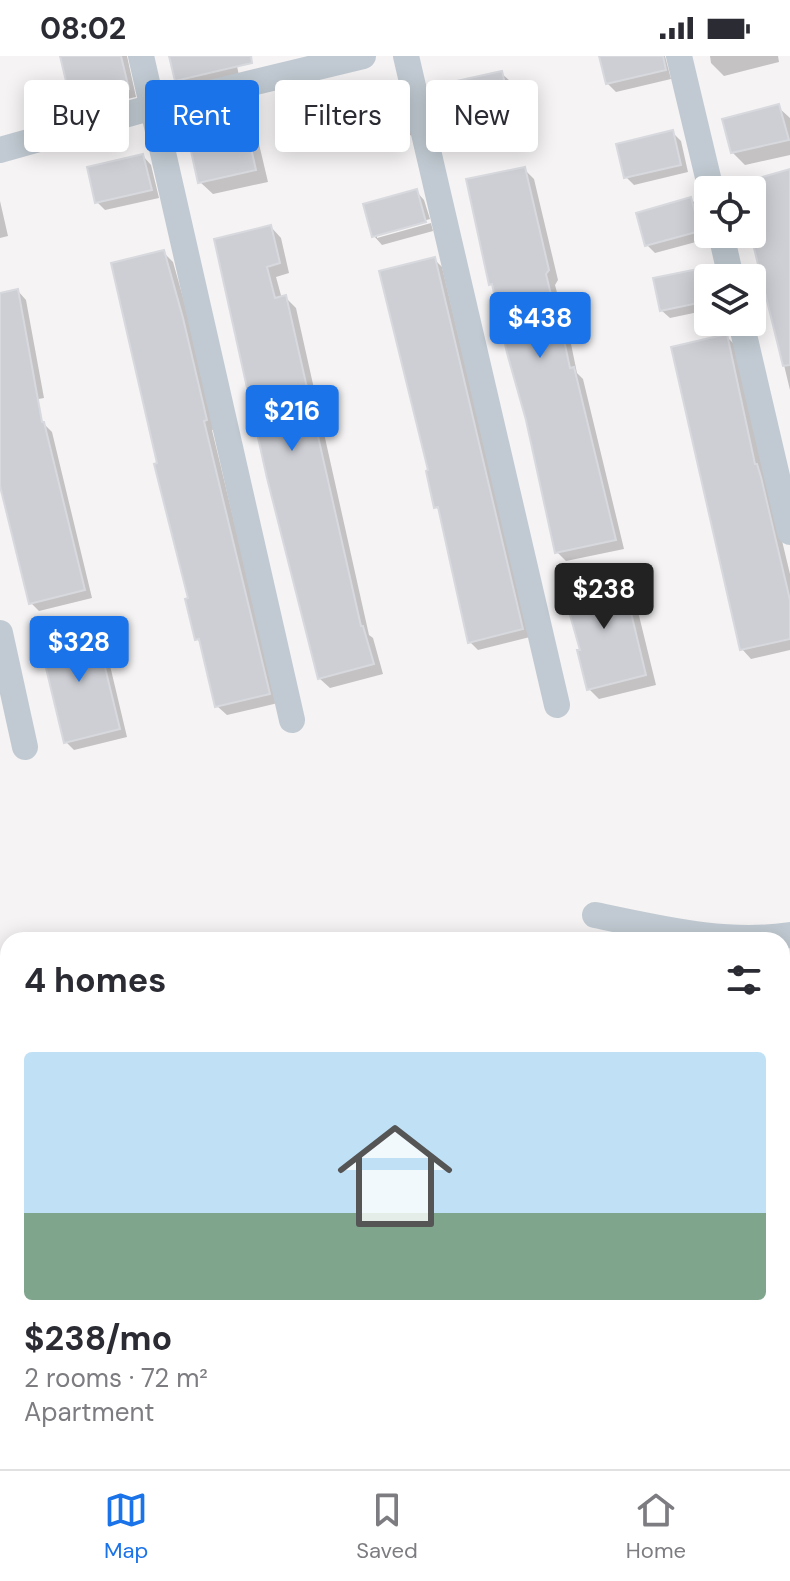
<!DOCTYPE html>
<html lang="en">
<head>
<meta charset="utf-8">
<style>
  body { margin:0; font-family:"DM Sans",sans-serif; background:#f2f2f3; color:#2b2b33; height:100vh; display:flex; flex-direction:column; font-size:30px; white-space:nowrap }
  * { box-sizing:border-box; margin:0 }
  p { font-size:26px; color:#7c7c81 }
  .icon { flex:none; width:44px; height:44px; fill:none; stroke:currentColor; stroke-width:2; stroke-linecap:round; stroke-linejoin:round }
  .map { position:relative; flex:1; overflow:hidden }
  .details { position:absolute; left:0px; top:876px; width:790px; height:538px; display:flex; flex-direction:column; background:#fff; border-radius:24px 24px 0 0; box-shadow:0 4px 20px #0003 }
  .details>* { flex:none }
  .guide { position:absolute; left:24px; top:24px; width:742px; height:72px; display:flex; gap:16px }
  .controls { position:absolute; left:694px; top:120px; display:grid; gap:16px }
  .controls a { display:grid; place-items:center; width:72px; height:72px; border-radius:8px; background:#fff; box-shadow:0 4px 20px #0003; font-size:40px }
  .price { position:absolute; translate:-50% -68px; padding:0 18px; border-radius:8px; background:#1a73e8; color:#fff; font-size:26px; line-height:52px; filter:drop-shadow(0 2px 4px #0008) }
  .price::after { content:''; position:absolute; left:50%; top:48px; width:24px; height:18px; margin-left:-12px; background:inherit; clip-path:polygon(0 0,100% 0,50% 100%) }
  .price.active { background:#222; color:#fff }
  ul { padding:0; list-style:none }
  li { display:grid; align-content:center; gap:16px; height:424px; padding:0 24px }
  li span { display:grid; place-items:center; height:248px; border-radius:8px; color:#555 }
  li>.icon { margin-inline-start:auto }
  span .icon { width:144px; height:144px; fill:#fffc; stroke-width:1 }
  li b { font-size:34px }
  h2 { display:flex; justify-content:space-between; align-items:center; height:96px; padding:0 24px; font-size:34px }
  .tag { padding:0 28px; border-radius:8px; background:#fff; box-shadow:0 4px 20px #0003; font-size:28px; line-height:72px }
  .tag.active { background:#1a73e8; color:#fff }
  .status { display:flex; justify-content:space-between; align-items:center; height:56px; padding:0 40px; background:#fff; direction:ltr }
  .status svg { height:22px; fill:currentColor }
  .dock { display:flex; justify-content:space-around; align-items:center; height:112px; border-top:2px solid #e1e1e2; background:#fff; font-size:22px; color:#7c7c81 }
  .dock a { display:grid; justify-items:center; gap:4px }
  .dock .active { color:#1a73e8 }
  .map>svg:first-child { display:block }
</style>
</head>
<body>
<div class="status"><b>08:02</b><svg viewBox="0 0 49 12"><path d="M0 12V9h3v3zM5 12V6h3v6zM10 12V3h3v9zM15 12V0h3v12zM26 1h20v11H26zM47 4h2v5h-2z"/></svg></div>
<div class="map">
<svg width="790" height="1413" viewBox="0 0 790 1413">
  <rect width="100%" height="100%" fill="#f5f3f3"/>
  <path fill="#0003" d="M 63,0 L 127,0 L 136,41 L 81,53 L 73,45 Z
    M 171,0 L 235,0 L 239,20 L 185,33 L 177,24 Z
    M 601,0 L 665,0 L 671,23 L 616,36 L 607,27 Z
    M 710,0 L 778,0 L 779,6 L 724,20 L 711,7 Z
    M 501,17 L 510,25 L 518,60 L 462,73 L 454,65 Z
    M 397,41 L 405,49 L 412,79 L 359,90 L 351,82 Z
    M 778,51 L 790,62 L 790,99 L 745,109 L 732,96 Z
    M 247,76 L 259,88 L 268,126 L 213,138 L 200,126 Z
    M 673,77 L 681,85 L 688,116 L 634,129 L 626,121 Z
    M 143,100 L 151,109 L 159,142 L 105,154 L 97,146 Z
    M 524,113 L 534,123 L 558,224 L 555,229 L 561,251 L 564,254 L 577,317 L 583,323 L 624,493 L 566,505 L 557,496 L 528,363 L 494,231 L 491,228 Z
    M 790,115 L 790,334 L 752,176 L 752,134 L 742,134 L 741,129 Z
    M 416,135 L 424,144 L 430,163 L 377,178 L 377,182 L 431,167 L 433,175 L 382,189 L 374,180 Z
    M 691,143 L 699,152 L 707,183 L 655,197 L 647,189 Z
    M 0,145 L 8,180 L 0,182 Z
    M 271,171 L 281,182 L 289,217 L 276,221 L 282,243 L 286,242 L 296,252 L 369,579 L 373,582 L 383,618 L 330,632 L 319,622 L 216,184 Z
    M 163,196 L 173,206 L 192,273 L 215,373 L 212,374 L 278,647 L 227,659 L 217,650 L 203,589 L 197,583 L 159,409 Z
    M 434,203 L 442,211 L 530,581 L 478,594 L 470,586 L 441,456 L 436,451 Z
    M 709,213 L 717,222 L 708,222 L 708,254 L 670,262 L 661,254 L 655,224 Z
    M 18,235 L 26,244 L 44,342 L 0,350 L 0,239 Z
    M 726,280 L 735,289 L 790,518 L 790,594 L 751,603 L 742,593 Z
    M 44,368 L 52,376 L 92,542 L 39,555 L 31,547 L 0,421 L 0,377 Z
    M 621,517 L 631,527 L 656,629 L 599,643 L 589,633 Z
    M 94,572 L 103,580 L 127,681 L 74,694 L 66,686 Z"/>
  <path fill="#cdcfd5" stroke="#d7d9de" stroke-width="2" d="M 60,0 L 121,0 L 129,33 L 71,46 Z
    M 169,0 L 251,0 L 252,7 L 175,25 Z
    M 599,0 L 663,0 L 666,14 L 606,28 Z
    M 502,15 L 511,53 L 452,66 L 443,28 Z
    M 397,38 L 405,71 L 349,83 L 342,51 Z
    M 779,48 L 789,84 L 731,97 L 722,63 Z
    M 247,74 L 256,114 L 198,127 L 189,86 Z
    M 673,74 L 681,109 L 624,122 L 616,88 Z
    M 143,98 L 152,134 L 95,147 L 87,111 Z
    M 525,111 L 549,214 L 546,218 L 552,243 L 555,242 L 570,312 L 574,311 L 616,484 L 555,497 L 526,364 L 507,297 L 492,228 L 489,229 L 466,123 Z
    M 790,113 L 790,309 L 783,310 L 752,184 L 752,124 Z
    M 417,133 L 426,166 L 372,181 L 363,148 Z
    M 691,141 L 700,175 L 645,190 L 636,157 Z
    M 271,169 L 280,207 L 267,211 L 275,242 L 286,239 L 361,570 L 363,570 L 374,608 L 318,623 L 267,422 L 214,183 Z
    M 164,194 L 183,262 L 207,364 L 204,365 L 270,638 L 215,651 L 199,583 L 195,584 L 185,543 L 188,542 L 154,408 L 157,407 L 111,207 Z
    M 435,201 L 523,573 L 468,587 L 438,451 L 434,452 L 426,415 L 428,414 L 379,215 Z
    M 708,211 L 708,245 L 660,255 L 653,222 Z
    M 18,233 L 42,366 L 44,366 L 85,534 L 29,548 L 0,430 L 0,237 Z
    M 727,278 L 755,408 L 757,408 L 761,421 L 790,544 L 790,583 L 740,594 L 671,291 Z
    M 621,515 L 646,619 L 587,634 L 577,594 L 580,594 L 562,531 Z
    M 95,570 L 120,673 L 64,687 L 39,583 Z"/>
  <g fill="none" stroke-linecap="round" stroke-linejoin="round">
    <path stroke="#c1cad2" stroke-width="26" d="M 141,0 L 292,664
      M 406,0 L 557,649
      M 679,0 L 711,134
      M 0,94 L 153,51 L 363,0
      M 721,178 L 731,222
      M 741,266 L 790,476
      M 0,577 L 25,691
      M 595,859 C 659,872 725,889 790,879
      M 782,1126 L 790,1124
      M 714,1413 L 715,1406"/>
  </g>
</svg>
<div class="controls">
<a><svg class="icon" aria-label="locate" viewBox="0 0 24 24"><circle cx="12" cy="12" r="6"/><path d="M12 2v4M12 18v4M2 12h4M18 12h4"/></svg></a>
<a><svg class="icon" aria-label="layers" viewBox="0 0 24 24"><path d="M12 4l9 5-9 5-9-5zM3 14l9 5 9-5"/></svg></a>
</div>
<b class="price" style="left:540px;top:304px">$438</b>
<b class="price" style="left:292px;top:397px">$216</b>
<b class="price active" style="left:604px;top:575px">$238</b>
<b class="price" style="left:79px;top:628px">$328</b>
<div class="guide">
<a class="tag">Buy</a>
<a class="tag active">Rent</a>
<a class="tag">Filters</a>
<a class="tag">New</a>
</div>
<section class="details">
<h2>4 homes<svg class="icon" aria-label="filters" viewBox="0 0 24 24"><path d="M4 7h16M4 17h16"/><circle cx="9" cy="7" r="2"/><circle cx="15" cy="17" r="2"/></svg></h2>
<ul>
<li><span style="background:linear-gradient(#bfe0f5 65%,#7fa58c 0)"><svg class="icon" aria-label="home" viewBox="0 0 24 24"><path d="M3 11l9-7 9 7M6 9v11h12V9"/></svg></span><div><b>$238/mo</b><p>2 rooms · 72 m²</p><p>Apartment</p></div></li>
</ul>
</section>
</div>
<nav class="dock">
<a class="active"><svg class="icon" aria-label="map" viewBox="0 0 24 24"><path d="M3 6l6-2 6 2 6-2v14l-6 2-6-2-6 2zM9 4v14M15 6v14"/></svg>Map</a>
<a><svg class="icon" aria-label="saved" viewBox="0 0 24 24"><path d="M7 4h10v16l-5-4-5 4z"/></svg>Saved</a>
<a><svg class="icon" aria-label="home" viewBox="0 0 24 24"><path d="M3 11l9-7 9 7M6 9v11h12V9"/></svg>Home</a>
</nav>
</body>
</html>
